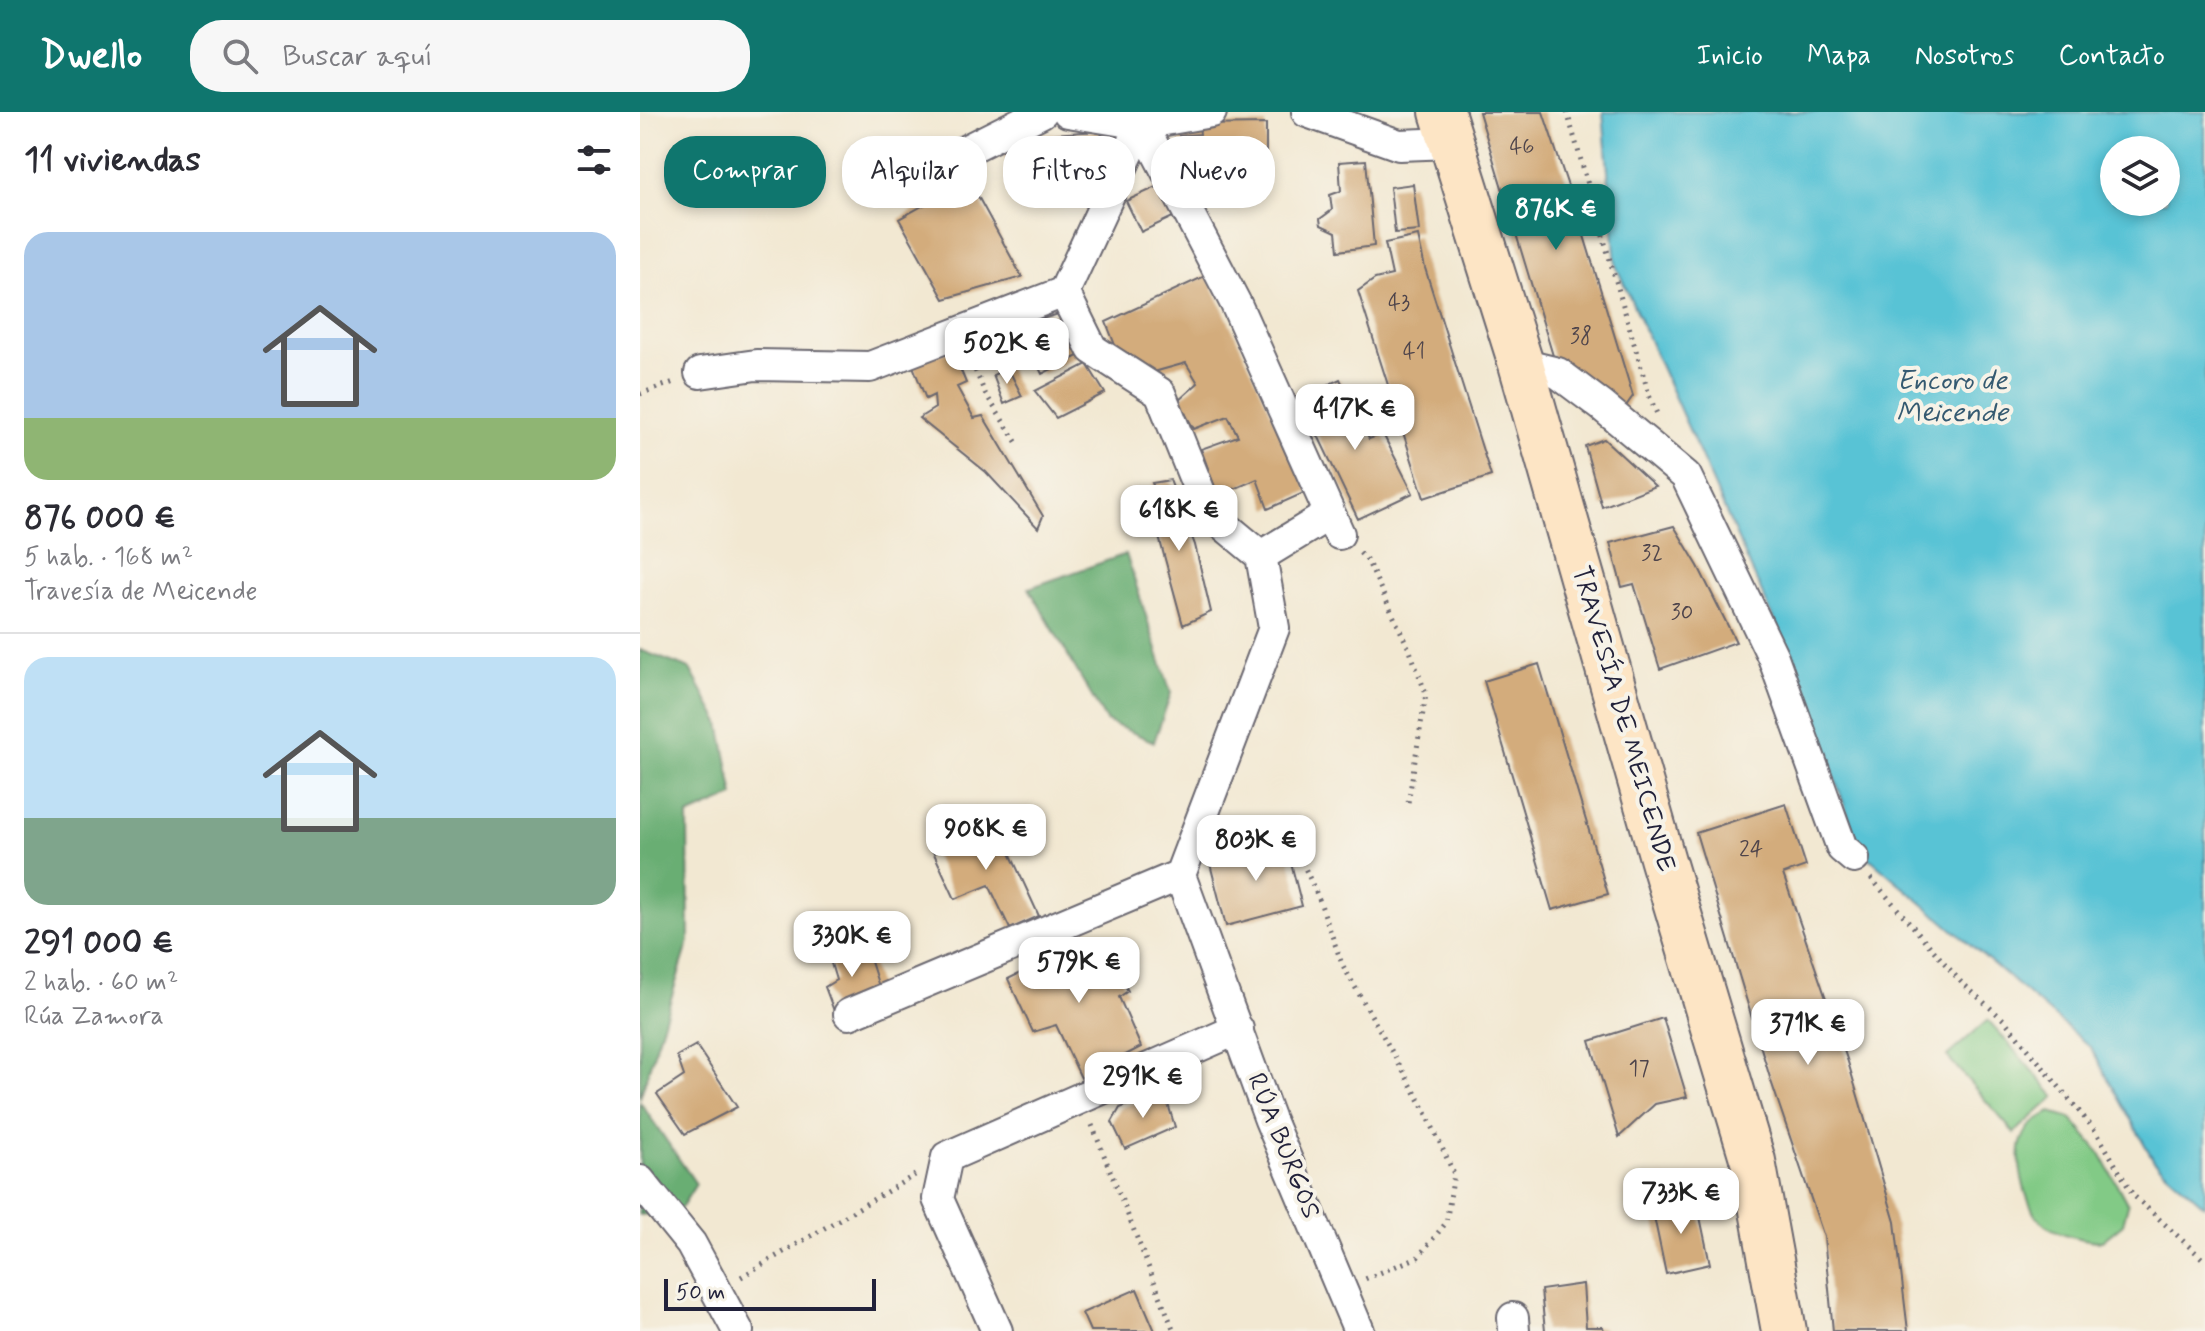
<!DOCTYPE html>
<html lang="es">
<head>
<meta charset="utf-8">
<style>
  body { margin:0; font-family:Mynerve,sans-serif; background:#f7f7f7; color:#2b2b33; height:100vh; display:flex; flex-direction:column; font-size:30px; white-space:nowrap }
  * { box-sizing:border-box; margin:0 }
  p { font-size:26px; color:#7c7c81 }
  .icon { flex:none; width:44px; height:44px; fill:none; stroke:currentColor; stroke-width:2; stroke-linecap:round; stroke-linejoin:round }
  .map { position:relative; flex:1; overflow:hidden }
  .sheet { display:flex; flex-direction:column; background:#fff; width:640px }
  .sheet>* { flex:none }
  .top-card { position:absolute; left:24px; top:24px; width:760px; height:72px; display:flex; gap:16px }
  .tools { position:absolute; left:1460px; top:24px; display:grid; gap:16px }
  .tools a { display:grid; place-items:center; width:80px; height:80px; border-radius:50%; background:#fff; box-shadow:0 4px 12px #0003; font-size:40px }
  .scale { position:absolute; left:24px; bottom:20px; width:212px; box-sizing:border-box; padding-left:8px; border:4px solid #22223b; border-top:0; font-size:22px; line-height:28px; white-space:nowrap; color:#22223b; -webkit-text-stroke:6px #f7f3e8; paint-order:stroke }
  .price { position:absolute; translate:-50% -68px; padding:0 18px; border-radius:16px; background:#fff; color:#222; font-size:26px; line-height:52px; filter:drop-shadow(0 2px 4px #0008) }
  .price::after { content:''; position:absolute; left:50%; top:48px; width:24px; height:18px; margin-left:-12px; background:inherit; clip-path:polygon(0 0,100% 0,50% 100%) }
  .price.selected { background:#0f766e; color:#fff }
  ul { padding:0; list-style:none }
  li { display:grid; align-content:center; gap:16px; height:424px; padding:0 24px }
  li+li { border-top:2px solid #e1e1e2 }
  li span { display:grid; place-items:center; height:248px; border-radius:24px; color:#555 }
  li>.icon { margin-inline-start:auto }
  span .icon { width:144px; height:144px; fill:#fffc; stroke-width:1 }
  li b { font-size:34px }
  h2 { display:flex; justify-content:space-between; align-items:center; height:96px; padding:0 24px; font-size:34px }
  .chip { padding:0 28px; border-radius:32px; background:#fff; box-shadow:0 4px 12px #0003; font-size:28px; line-height:72px }
  .chip.selected { background:#0f766e; color:#fff }
  header { display:flex; align-items:center; gap:48px; box-sizing:border-box; height:112px; padding:0 40px; background:#0f766e; color:#fff }
  header strong { font-size:38px }
  nav { display:flex; gap:44px; margin-inline-start:auto; font-size:28px }
  .search { width:560px; height:72px; background:#f7f7f7; display:flex; align-items:center; gap:20px; box-sizing:border-box; padding:0 28px; border-radius:32px; color:#7c7c81; font-size:30px }
  main { display:flex; flex:1; min-height:0 }
  .map>svg:first-child { display:block }
</style>
</head>
<body>
<header>
<strong>Dwello</strong>
<div class="search"><svg class="icon" aria-label="search" viewBox="0 0 24 24"><circle cx="10" cy="10" r="6"/><path d="M15 15l6 6"/></svg>Buscar aquí</div>
<nav><a>Inicio</a><a>Mapa</a><a>Nosotros</a><a>Contacto</a></nav>
</header>
<main>
<section class="sheet">
<h2>11 viviendas<svg class="icon" aria-label="filters" viewBox="0 0 24 24"><path d="M4 7h16M4 17h16"/><circle cx="9" cy="7" r="2"/><circle cx="15" cy="17" r="2"/></svg></h2>
<ul>
<li><span style="background:linear-gradient(#a9c7e8 75%,#8fb573 0)"><svg class="icon" aria-label="home" viewBox="0 0 24 24"><path d="M3 11l9-7 9 7M6 9v11h12V9"/></svg></span><div><b>876 000 €</b><p>5 hab. · 168 m²</p><p>Travesía de Meicende</p></div></li>
<li><span style="background:linear-gradient(#bfe0f5 65%,#7fa58c 0)"><svg class="icon" aria-label="home" viewBox="0 0 24 24"><path d="M3 11l9-7 9 7M6 9v11h12V9"/></svg></span><div><b>291 000 €</b><p>2 hab. · 60 m²</p><p>Rúa Zamora</p></div></li>
</ul>
</section>
<div class="map">
<svg width="1565" height="1219" viewBox="0 0 1565 1219">
  <rect width="100%" height="100%" fill="#f7f3e8"/>
  <filter id="ink" filterUnits="userSpaceOnUse"><feTurbulence type="fractalNoise" baseFrequency=".0125" numOctaves="2"/><feDisplacementMap in="SourceGraphic" scale="16" xChannelSelector="R" yChannelSelector="G"/><feConvolveMatrix kernelMatrix="1 2 1 2 8 2 1 2 1" color-interpolation-filters="sRGB"/></filter>
  <filter id="wash" filterUnits="userSpaceOnUse"><feTurbulence type="fractalNoise" baseFrequency=".006" numOctaves="4" result="noise"/><feDisplacementMap in="SourceGraphic" scale="32" xChannelSelector="R" yChannelSelector="G"/><feGaussianBlur stdDeviation="1.8" result="paint"/><feColorMatrix in="noise" values="0 0 0 0 0 0 0 0 0 0 0 0 0 0 0 0 0 1.4 0 .05"/><feComposite in="paint" operator="in"/></filter>
  <g filter="url(#wash)">
    <rect width="100%" height="100%" fill="#f2e8d2"/>
    <path fill="#82ca86" stroke="#527660" stroke-width="2" d="M 1348,908 L 1415,985 L 1374,1021 L 1307,944 Z
      M 1411,1000 L 1431,1006 L 1460,1041 L 1488,1093 L 1483,1112 L 1462,1129 C 1445,1129 1410,1121 1399,1107 C 1385,1090 1373,1043 1384,1024 C 1390,1011 1399,1006 1411,1000 Z"/>
    <path fill="#69ae73" stroke="#466857" stroke-width="2" d="M 486,442 L 531,581 L 514,630 L 466,609 L 389,476 Z
      M 0,538 L 50,557 L 80,611 L 94,684 L 48,704 L 49,829 L 0,986 Z
      M 0,990 L 56,1072 L 39,1099 L 0,1103 Z"/>
    <path fill="#59c3d5" stroke="#3e7288" stroke-width="2" fill-rule="evenodd" d="M 963,0 L 1565,0 L 1565,1094 L 1514,1049 L 1451,936 L 1220,738 L 1159,564 L 976,154 ZM 1474,38 L 1526,38 L 1526,90 L 1474,90 Z"/>
    <g id="blocks">
      <path fill="#d3ac7c" d="M 839,0 L 903,0 L 938,104 L 993,284 L 983,298 L 914,247 Z
        M 626,12 L 626,52 L 615,51 L 614,42 L 548,43 L 541,39 L 539,24 L 560,22 L 559,13 Z
        M 460,19 L 470,41 L 450,69 L 426,77 L 421,71 L 386,91 L 363,41 L 395,23 Z
        M 726,48 L 734,134 L 698,139 L 696,120 L 681,113 L 680,107 L 692,98 L 690,83 L 701,79 L 699,50 Z
        M 329,68 L 382,165 L 304,187 L 259,107 Z
        M 773,72 L 779,119 L 755,121 L 750,75 Z
        M 521,73 L 535,104 L 501,120 L 486,89 Z
        M 778,124 L 785,156 L 851,364 L 784,386 L 718,179 L 735,167 L 752,163 L 745,131 Z
        M 567,163 L 668,379 L 628,397 L 617,367 L 578,384 L 561,337 L 598,324 L 588,304 L 554,317 L 538,289 L 558,271 L 546,251 L 503,263 L 475,233 L 466,210 Z
        M 422,201 L 438,244 L 402,262 L 379,214 Z
        M 313,239 L 326,271 L 317,275 L 334,306 L 343,304 L 403,404 L 398,416 L 346,360 L 279,306 L 295,296 L 294,283 L 286,287 L 271,249 Z
        M 447,252 L 465,281 L 416,306 L 395,279 Z
        M 368,256 L 382,284 L 364,292 L 353,263 Z
        M 700,267 L 729,327 L 743,322 L 773,381 L 718,407 L 660,286 Z
        M 964,327 L 1015,374 L 962,395 L 945,334 Z
        M 530,368 L 555,433 L 571,500 L 543,513 L 516,414 L 510,414 L 504,394 L 520,389 L 512,371 Z
        M 1034,414 L 1058,454 L 1096,530 L 1020,557 L 994,472 L 982,475 L 970,431 Z
        M 899,552 L 968,782 L 912,798 L 844,569 Z
        M 1146,692 L 1166,754 L 1143,762 L 1208,950 L 1255,1110 L 1268,1219 L 1193,1219 L 1184,1125 L 1131,969 L 1056,721 Z
        M 358,715 L 399,804 L 370,817 L 349,773 L 315,787 L 289,731 Z
        M 645,728 L 662,794 L 586,814 L 569,748 Z
        M 451,826 L 461,829 L 488,879 L 479,885 L 501,935 L 441,966 L 416,913 L 393,920 L 368,867 Z
        M 225,831 L 241,881 L 194,899 L 185,875 L 196,868 L 190,848 Z
        M 1023,906 L 1047,985 L 1015,992 L 979,1025 L 950,929 Z
        M 56,933 L 97,995 L 45,1022 L 17,982 L 44,964 L 37,944 Z
        M 524,979 L 535,1015 L 485,1037 L 472,1010 L 480,996 Z
        M 1056,1086 L 1070,1152 L 1026,1162 L 1012,1095 Z
        M 943,1172 L 946,1215 L 963,1215 L 964,1219 L 905,1219 L 901,1178 Z
        M 497,1177 L 515,1219 L 450,1219 L 442,1201 Z"/>
    </g>
  </g>
  <g filter="url(#ink)">
    <use href="#blocks" fill-opacity="0" stroke="#6b6770" stroke-width="2"/>
    <g fill="none" stroke-linecap="round" stroke-linejoin="round">
      <defs>
        <path id="minor" d="M 428,0 L 502,12 L 571,0
          M 667,0 L 759,33 L 812,31
          M 502,12 L 596,192 L 699,422
          M 255,74 L 402,0
          M 424,180 L 452,237 L 520,281 L 568,400 L 621,444 L 634,516 L 540,763 L 630,1008 L 719,1219
          M 881,252 L 918,261 L 962,294 L 1046,364 L 1133,545 L 1202,736 L 1214,746
          M 60,261 L 116,253 L 230,255 L 424,180 L 502,12
          M 621,444 L 690,402
          M 209,902 L 540,763
          M 0,1069 L 51,1132 L 98,1219
          M 873,1206 L 874,1219
          M 357,1219 L 298,1087 L 307,1045 L 598,917"/>
        <path id="secondary" d="M 802,0 L 881,252 L 1023,749 L 1113,1049 L 1144,1219"/>
      </defs>
      <use href="#minor" stroke="#6b6770" stroke-width="34"/>
      <use href="#secondary" stroke="#6b6770" stroke-width="48"/>
      <path stroke="#6b6770" stroke-width="5" stroke-dasharray="2 6" stroke-linecap="butt" d="M 927,0 L 1009,283 L 1017,302
        M 329,244 L 345,281 L 377,331
        M 0,282 L 37,269
        M 720,441 L 727,448 L 770,539 L 786,582 L 768,691
        M 659,743 L 679,787 L 702,852 L 784,996 L 814,1062 L 806,1111 L 778,1145 L 725,1167
        M 1231,766 L 1320,869 L 1365,909 L 1457,1021 L 1493,1083 L 1565,1149
        M 452,1013 L 534,1219
        M 101,1165 L 275,1063"/>
      <use href="#minor" stroke="#fff" stroke-width="30"/>
      <use href="#secondary" stroke="#fde5c5" stroke-width="44"/>
    </g>
  </g>
  <g text-anchor="middle" dominant-baseline="central" stroke-width="8" stroke-linejoin="round" paint-order="stroke">
    <g font-size="22" fill="#4e444b">
      <text x="882" y="35">46</text>
      <text x="759" y="191">43</text>
      <text x="941" y="225">38</text>
      <text x="774" y="240">41</text>
      <text x="1012" y="442">32</text>
      <text x="1042" y="501">30</text>
      <text x="1111" y="738">24</text>
      <text x="999" y="957">17</text>
    </g>
    <g font-size="26" fill="#22223b" stroke="#f7f3e8">
      <text transform="translate(983 607) rotate(74)">TRAVESÍA DE MEICENDE</text>
      <text transform="translate(643 1034) rotate(68)">RÚA BURGOS</text>
    </g>
    <g font-size="28" font-style="italic" fill="#355a71" stroke="#f7f3e8">
      <text x="1312" y="269">Encoro de<tspan x="1312" dy="32">Meicende</tspan></text>
    </g>
  </g>
</svg>
<div class="tools">
<a><svg class="icon" aria-label="layers" viewBox="0 0 24 24"><path d="M12 4l9 5-9 5-9-5zM3 14l9 5 9-5"/></svg></a>
</div>
<div class="scale">50 m</div>
<b class="price selected" style="left:916px;top:140px">876K €</b>
<b class="price" style="left:367px;top:274px">502K €</b>
<b class="price" style="left:715px;top:340px">417K €</b>
<b class="price" style="left:539px;top:441px">618K €</b>
<b class="price" style="left:346px;top:760px">908K €</b>
<b class="price" style="left:616px;top:771px">803K €</b>
<b class="price" style="left:212px;top:867px">330K €</b>
<b class="price" style="left:439px;top:893px">579K €</b>
<b class="price" style="left:1168px;top:955px">371K €</b>
<b class="price" style="left:503px;top:1008px">291K €</b>
<b class="price" style="left:1041px;top:1124px">733K €</b>
<div class="top-card">
<a class="chip selected">Comprar</a>
<a class="chip">Alquilar</a>
<a class="chip">Filtros</a>
<a class="chip">Nuevo</a>
</div>
</div>
</main>
</body>
</html>
